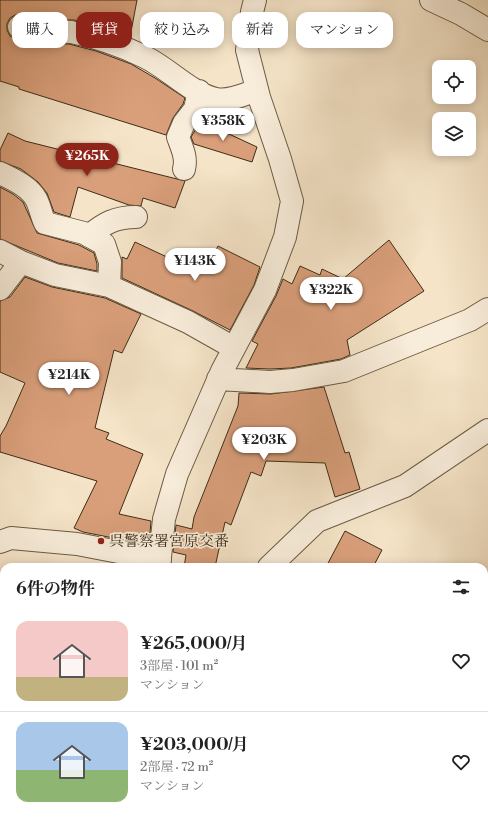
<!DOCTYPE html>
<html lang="ja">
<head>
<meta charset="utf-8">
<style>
  body { margin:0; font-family:"Libre Bodoni","Noto Serif JP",serif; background:#f6f6f6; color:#222; height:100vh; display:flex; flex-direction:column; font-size:15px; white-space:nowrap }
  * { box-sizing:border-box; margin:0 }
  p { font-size:13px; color:#767676 }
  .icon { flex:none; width:22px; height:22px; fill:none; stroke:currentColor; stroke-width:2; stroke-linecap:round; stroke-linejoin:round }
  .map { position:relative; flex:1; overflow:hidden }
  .drawer { position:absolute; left:0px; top:563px; width:488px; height:256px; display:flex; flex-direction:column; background:#fff; border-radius:12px 12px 0 0; box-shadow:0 2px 10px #0003 }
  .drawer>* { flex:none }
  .banner { position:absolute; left:12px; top:12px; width:464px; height:36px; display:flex; gap:8px }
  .controls { position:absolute; left:432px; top:60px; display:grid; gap:8px }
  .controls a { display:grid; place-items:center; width:44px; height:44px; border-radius:8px; background:#fff; box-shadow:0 2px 10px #0003; font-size:20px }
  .price { position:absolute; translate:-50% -34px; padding:0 9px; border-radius:14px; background:#fff; color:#222; font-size:13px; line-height:26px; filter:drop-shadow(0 1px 2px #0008) }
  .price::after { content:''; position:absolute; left:50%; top:24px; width:12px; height:9px; margin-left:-6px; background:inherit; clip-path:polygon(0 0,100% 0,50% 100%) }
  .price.current { background:#8f2418; color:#fff }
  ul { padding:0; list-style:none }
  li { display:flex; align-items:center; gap:12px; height:100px; padding:0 16px }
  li+li { border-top:1px solid #e0e0e0 }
  li span { display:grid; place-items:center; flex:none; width:112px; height:80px; border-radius:12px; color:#555 }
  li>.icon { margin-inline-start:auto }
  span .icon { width:48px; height:48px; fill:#fffc; stroke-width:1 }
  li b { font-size:17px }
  h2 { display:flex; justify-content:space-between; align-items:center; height:48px; padding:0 16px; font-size:17px }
  .chip { padding:0 14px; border-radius:12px; background:#fff; box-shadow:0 2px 10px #0003; font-size:14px; line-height:36px }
  .chip.current { background:#8f2418; color:#fff }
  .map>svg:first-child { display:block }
</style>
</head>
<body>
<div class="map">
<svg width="488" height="819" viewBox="0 0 488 819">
  <rect width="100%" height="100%" fill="#f5e4c8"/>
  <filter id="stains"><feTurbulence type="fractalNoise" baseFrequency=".005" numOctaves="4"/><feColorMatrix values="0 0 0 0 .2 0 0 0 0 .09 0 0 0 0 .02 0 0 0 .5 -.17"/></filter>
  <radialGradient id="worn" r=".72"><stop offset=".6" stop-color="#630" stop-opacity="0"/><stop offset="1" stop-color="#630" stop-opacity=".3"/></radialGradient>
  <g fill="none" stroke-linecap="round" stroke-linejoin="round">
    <path stroke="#9cbeb7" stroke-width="55" d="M 0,655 L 4,653"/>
  </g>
  <path fill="#d99f7a" stroke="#3e2d17" d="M 0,0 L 137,0 L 130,37 L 104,27 L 74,20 L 47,20 L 21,15 L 15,15 L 10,18 L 7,24 L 7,30 L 10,36 L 16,39 L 45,44 L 69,44 L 96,51 L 131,64 L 155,78 L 185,98 L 183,104 L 173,118 L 166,135 L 19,89 L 19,87 L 0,81 Z
    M 201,121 L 257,147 L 252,162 L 194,144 L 191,137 Z
    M 8,133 L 25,141 L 185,181 L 175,208 L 143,198 L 141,206 L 129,205 L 78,187 L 70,217 L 54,212 L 47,193 L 38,182 L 21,169 L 0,161 L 0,150 Z
    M 0,187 L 13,194 L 23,202 L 37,233 L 79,245 L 94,253 L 97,264 L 97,271 L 58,263 L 0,239 Z
    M 389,240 L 424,291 L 347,340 L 350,355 L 341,359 L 291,368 L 270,369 L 246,368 L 258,344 L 252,341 L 276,296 L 283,279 L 292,284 L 300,266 L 320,275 L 322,269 L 343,279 Z
    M 135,242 L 203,274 L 218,246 L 260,267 L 254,285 L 230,330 L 193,311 L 122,278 L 122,257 L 127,259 Z
    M 25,277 L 52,287 L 105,298 L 141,314 L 122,353 L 114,350 L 95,428 L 109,433 L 106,439 L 143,454 L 119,514 L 151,521 L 149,545 L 83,532 L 74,528 L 97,481 L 0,452 L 0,436 L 6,426 L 25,383 L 0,372 L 0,301 L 10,297 Z
    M 324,387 L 345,453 L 349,452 L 360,489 L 335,497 L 325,463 L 266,461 L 261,476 L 251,472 L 231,525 L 225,522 L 215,567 L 184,567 L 186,555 L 173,552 L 176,525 L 192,529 L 194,517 L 238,406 L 239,393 L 271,394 Z
    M 345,531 L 382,550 L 373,567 L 326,567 Z"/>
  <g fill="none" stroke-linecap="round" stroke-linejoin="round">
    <defs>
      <path id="minor" d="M 431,0 L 461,14 L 488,30
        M 19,27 C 28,29 37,31 46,32 C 54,33 63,31 71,32 C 97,37 122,46 145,57 C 168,68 192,94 216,99 C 229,102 245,94 257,90
        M 184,169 C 187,158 182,148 178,137 L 184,123 L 195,109 L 199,91
        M 0,173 C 12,179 29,186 36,199 C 40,206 41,215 45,223 L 84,233 L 104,244 L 110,262 L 109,286
        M 89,236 C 104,223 116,217 136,217
        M 0,251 L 21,262 L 55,275 L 109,286 L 188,322 L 234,348
        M 0,289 L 21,262
        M 218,379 L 270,382 L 293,380 L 344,371 L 470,320 L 488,309
        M 0,542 L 11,538 L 77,544 L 160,560
        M 159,567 L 164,519 L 177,474 L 222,371 L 265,290 L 285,237 L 292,201 L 280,159 L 259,97 L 247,50 L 252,12 L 255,0
        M 269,567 L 317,521 L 405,486 L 488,430
        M 484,765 L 488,750
        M 0,774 L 4,775
        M 99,819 L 100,815
        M 470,819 L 471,815"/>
    </defs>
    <use href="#minor" stroke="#6c5b43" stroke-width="24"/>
    <use href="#minor" stroke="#f8eddb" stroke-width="22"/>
  </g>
  <circle fill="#8f2418" stroke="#f8eddb" stroke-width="1.5" cx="101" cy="541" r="4"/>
  <g text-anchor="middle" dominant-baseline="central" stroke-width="3.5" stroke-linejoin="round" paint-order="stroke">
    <g font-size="15" fill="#3e2d17" stroke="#f8eddb" text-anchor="start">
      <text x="109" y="541">呉警察署宮原交番</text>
    </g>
  </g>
  <rect width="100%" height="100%" filter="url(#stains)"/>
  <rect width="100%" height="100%" fill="url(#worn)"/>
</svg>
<div class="controls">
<a><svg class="icon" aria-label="locate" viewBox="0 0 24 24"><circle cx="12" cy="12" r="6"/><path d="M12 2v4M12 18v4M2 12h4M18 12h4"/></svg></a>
<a><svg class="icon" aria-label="layers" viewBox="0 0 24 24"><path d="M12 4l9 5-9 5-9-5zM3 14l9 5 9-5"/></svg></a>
</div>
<b class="price" style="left:223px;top:142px">¥358K</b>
<b class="price current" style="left:87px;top:177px">¥265K</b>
<b class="price" style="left:195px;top:282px">¥143K</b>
<b class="price" style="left:331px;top:311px">¥322K</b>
<b class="price" style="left:69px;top:396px">¥214K</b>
<b class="price" style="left:264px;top:461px">¥203K</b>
<div class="banner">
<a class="chip">購入</a>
<a class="chip current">賃貸</a>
<a class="chip">絞り込み</a>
<a class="chip">新着</a>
<a class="chip">マンション</a>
</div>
<section class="drawer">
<h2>6件の物件<svg class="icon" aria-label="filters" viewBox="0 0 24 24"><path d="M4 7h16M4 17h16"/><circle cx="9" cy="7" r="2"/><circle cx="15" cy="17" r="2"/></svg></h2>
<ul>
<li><span style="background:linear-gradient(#f6c9c9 70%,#c2b280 0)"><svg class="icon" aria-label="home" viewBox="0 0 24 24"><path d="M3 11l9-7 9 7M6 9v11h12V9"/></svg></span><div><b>¥265,000/月</b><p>3部屋 · 101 m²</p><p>マンション</p></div><svg class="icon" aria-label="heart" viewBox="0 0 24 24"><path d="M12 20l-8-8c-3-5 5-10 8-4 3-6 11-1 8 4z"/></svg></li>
<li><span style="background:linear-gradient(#a9c7e8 60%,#8fb573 0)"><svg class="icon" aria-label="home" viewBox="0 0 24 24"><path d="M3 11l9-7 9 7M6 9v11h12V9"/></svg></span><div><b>¥203,000/月</b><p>2部屋 · 72 m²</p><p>マンション</p></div><svg class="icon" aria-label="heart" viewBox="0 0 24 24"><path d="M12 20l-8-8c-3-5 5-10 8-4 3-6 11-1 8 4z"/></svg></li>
</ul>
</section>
</div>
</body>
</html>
